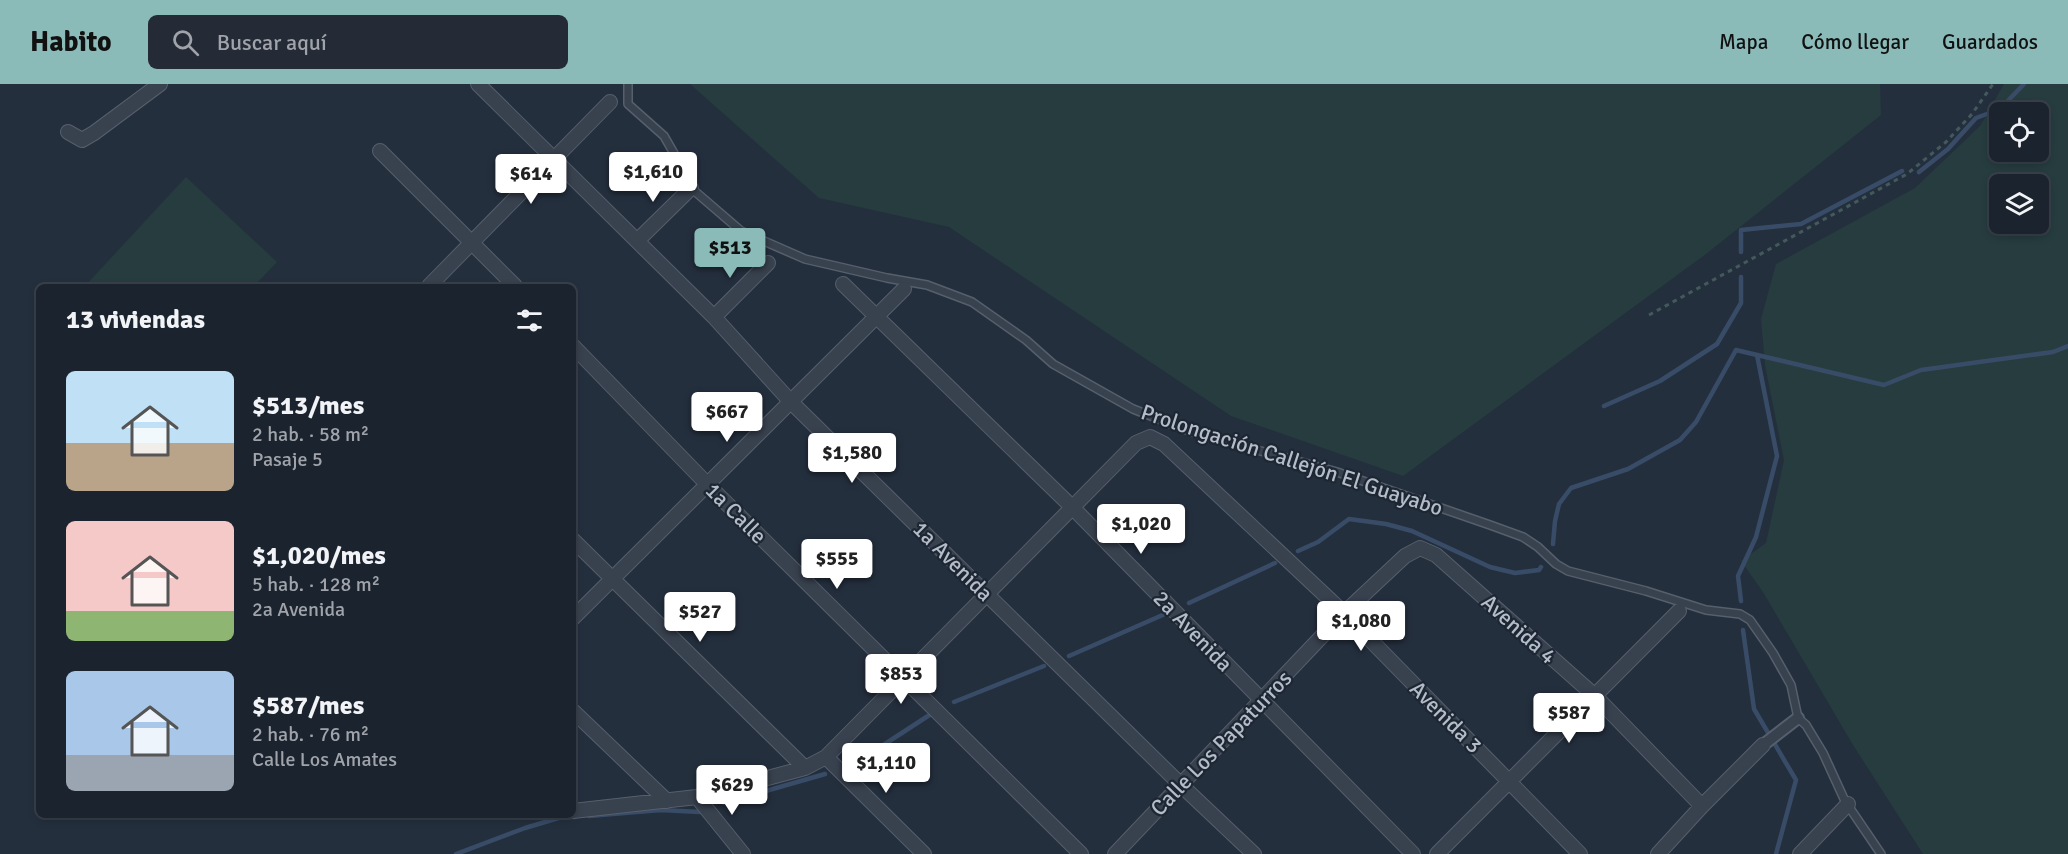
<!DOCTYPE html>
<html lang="es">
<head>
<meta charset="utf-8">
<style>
  body { margin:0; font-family:Signika,sans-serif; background:#242b36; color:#f1f3f6; height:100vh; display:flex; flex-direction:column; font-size:22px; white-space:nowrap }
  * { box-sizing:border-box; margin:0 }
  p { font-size:20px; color:#a0a4aa }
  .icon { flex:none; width:33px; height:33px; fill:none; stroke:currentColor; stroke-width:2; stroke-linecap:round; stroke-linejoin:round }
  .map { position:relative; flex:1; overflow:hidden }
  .side { position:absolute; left:36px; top:200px; width:540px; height:534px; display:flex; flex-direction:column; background:#1b232e; border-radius:9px; box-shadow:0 3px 9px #0003,0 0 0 2px #39404a }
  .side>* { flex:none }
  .controls { position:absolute; left:1989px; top:18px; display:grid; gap:12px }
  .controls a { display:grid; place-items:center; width:60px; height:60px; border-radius:9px; background:#1b232e; box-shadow:0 3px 9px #0003,0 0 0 2px #39404a; font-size:30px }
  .price { position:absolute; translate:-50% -51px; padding:0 14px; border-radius:6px; background:#fff; color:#222; font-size:20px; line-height:39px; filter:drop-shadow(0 2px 3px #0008) }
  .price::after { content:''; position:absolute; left:50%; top:36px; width:18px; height:14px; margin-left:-9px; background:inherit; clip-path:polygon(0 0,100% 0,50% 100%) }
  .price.current { background:#8bbbb9; color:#111 }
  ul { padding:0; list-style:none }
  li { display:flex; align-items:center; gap:18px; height:150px; padding:0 30px }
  li span { display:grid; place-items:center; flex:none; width:168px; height:120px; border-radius:9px; color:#555 }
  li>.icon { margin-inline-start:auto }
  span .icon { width:72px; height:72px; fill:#fffc; stroke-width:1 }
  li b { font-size:26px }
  h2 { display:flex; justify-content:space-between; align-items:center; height:72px; padding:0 30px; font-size:26px }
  header { display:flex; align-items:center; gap:36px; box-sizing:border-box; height:84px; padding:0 30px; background:#8bbbb9; color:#111 }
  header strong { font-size:28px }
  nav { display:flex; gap:33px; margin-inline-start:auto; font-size:21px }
  .search { width:420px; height:54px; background:#242b36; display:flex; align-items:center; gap:15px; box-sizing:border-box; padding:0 21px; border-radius:9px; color:#a0a4aa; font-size:22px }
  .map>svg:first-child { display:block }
</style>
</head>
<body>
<header>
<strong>Habito</strong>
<div class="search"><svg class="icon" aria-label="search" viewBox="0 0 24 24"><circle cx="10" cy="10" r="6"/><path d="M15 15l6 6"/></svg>Buscar aquí</div>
<nav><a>Mapa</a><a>Cómo llegar</a><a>Guardados</a></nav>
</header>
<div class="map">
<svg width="2068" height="770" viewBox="0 0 2068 770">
  <rect width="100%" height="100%" fill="#242f3e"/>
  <path fill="#263c3f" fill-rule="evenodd" d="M 690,0 L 1880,0 L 1881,31 L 1706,170 L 1403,392 L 1231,332 L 949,143 L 819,114 Z
    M 2004,0 L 2068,0 L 2068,770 L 1923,770 L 1853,661 L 1763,508 L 1741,477 L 1766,459 L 1784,376 L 1765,281 L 1761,235 L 1776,180 L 1915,104 L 1980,42 ZM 2038,28 L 2038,68 L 2000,68 L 2000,28 ZM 2038,100 L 2038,140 L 2000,140 L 2000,100 Z
    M 186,93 L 277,178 L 254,202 L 85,202 Z"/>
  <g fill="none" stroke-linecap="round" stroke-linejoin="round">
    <path stroke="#394c67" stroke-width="4.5" d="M 1919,88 L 1948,65 L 1976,34 L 2000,25 L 2024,0
      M 1741,168 L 1741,146 L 1801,140 L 1902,87
      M 1604,322 L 1660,297 L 1717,260 L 1741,219 L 1741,193
      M 1553,460 L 1555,437 L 1559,420 L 1571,404 L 1628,385 L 1680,356 L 1696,338 L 1736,266 L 1884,301 L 1921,286 L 2053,268 L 2068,262
      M 1298,467 L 1318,458 L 1349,435 L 1386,440 L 1412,447 L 1490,483 L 1515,489 L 1539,486 L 1541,483
      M 1741,517 L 1738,492 L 1756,453 L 1777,372 L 1757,271
      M 1189,519 L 1275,479
      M 1743,546 L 1754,625 L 1796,696 L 1776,770
      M 1069,572 L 1165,530
      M 954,618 L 1044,582
      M 850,679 L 865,673 L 931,630
      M 724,719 L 825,690
      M 589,732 L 661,726 L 700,728
      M 456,770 L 525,744 L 562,733 L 575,733"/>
    <defs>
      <path id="service" d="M 628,0 L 628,20 L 664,52 L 684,87 L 691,104 L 741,147 L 805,175 L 887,194 L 927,201 L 972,218 L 1026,256 L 1053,280 L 1133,325 L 1192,348 L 1337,388 L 1490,441 L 1523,453 L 1538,463 L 1556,480 L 1568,487 L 1646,507 L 1706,526 L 1740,530 L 1750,536 L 1773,569 L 1791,601 L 1798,634 L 1806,641 L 1823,669 L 1845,717 L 1881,770"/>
      <path id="pedestrian" d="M 1763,661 L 1798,634"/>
      <path id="minor" d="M 478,0 L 714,233 L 790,317 L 1181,701 L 1254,770
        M 68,48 L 82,56 L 94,49 L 160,0
        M 380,67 L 515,202
        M 637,157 L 691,104
        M 843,200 L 1072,423 L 1413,770
        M 429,202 L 610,18
        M 714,233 L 768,179
        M 573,262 L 708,401 L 1081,770
        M 573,456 L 805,684
        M 573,534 L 904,205
        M 573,627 L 667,717
        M 826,673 L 924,770
        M 697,713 L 743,770
        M 573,727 L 697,713 L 805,684 L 826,673 L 1136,359 L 1150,353 L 1164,360 L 1344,529 L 1580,770
        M 1115,770 L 1344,529 L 1405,472 L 1420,464 L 1436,471 L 1595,612 L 1702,722
        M 1437,770 L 1679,527
        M 1658,770 L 1702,722 L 1763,661
        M 1800,770 L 1848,720"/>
    </defs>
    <use href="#service" stroke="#565f6c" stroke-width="10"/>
    <use href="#pedestrian" stroke="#565f6c" stroke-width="14"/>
    <use href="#minor" stroke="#565f6c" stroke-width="16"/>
    <path stroke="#44595c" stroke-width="3" stroke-dasharray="4.5 4.5" stroke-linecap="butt" d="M 1649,231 L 1907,90 L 1946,58 L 1972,30 L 1993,0"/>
    <use href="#service" stroke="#38414e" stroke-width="7"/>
    <use href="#pedestrian" stroke="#38414e" stroke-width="10"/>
    <use href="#minor" stroke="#38414e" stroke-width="14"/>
  </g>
  <g text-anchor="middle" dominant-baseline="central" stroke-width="4.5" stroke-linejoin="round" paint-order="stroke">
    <g font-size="22" fill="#b4bcc9" stroke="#1d2633">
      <text transform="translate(1292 376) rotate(18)">Prolongación Callejón El Guayabo</text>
      <text transform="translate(736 429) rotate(45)">1a Calle</text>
      <text transform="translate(953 477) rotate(45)">1a Avenida</text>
      <text transform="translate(1519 545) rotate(42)">Avenida 4</text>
      <text transform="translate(1193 547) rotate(46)">2a Avenida</text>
      <text transform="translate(1446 633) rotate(45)">Avenida 3</text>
      <text transform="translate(1221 659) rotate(-46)">Calle Los Papaturros</text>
    </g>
  </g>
</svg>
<div class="controls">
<a><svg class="icon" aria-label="locate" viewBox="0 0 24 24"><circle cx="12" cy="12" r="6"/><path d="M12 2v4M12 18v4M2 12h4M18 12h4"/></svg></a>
<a><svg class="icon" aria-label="layers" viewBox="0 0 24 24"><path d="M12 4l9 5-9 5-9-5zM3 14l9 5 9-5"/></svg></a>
</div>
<b class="price" style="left:653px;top:119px">$1,610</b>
<b class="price" style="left:531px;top:121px">$614</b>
<b class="price current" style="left:730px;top:195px">$513</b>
<b class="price" style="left:727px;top:359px">$667</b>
<b class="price" style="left:852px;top:400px">$1,580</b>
<b class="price" style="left:1141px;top:471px">$1,020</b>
<b class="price" style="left:837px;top:506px">$555</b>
<b class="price" style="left:700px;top:559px">$527</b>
<b class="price" style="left:1361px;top:568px">$1,080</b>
<b class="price" style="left:901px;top:621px">$853</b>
<b class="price" style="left:1569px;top:660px">$587</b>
<b class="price" style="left:886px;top:710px">$1,110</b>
<b class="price" style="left:732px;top:732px">$629</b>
<section class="side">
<h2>13 viviendas<svg class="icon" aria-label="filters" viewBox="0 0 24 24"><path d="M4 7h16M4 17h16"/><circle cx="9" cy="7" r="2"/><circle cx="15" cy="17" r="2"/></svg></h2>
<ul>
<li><span style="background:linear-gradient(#bfe0f5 60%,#b9a48a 0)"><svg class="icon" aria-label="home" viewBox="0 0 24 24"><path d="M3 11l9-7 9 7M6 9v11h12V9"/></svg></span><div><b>$513/mes</b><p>2 hab. · 58 m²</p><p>Pasaje 5</p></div></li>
<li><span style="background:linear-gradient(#f6c9c9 75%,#8fb573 0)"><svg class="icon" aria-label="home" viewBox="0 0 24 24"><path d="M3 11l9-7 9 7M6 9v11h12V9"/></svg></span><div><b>$1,020/mes</b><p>5 hab. · 128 m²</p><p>2a Avenida</p></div></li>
<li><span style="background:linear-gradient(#a9c7e8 70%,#9aa5b1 0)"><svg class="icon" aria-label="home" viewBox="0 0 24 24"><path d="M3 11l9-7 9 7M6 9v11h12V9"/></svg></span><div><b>$587/mes</b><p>2 hab. · 76 m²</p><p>Calle Los Amates</p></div></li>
</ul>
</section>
</div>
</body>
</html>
